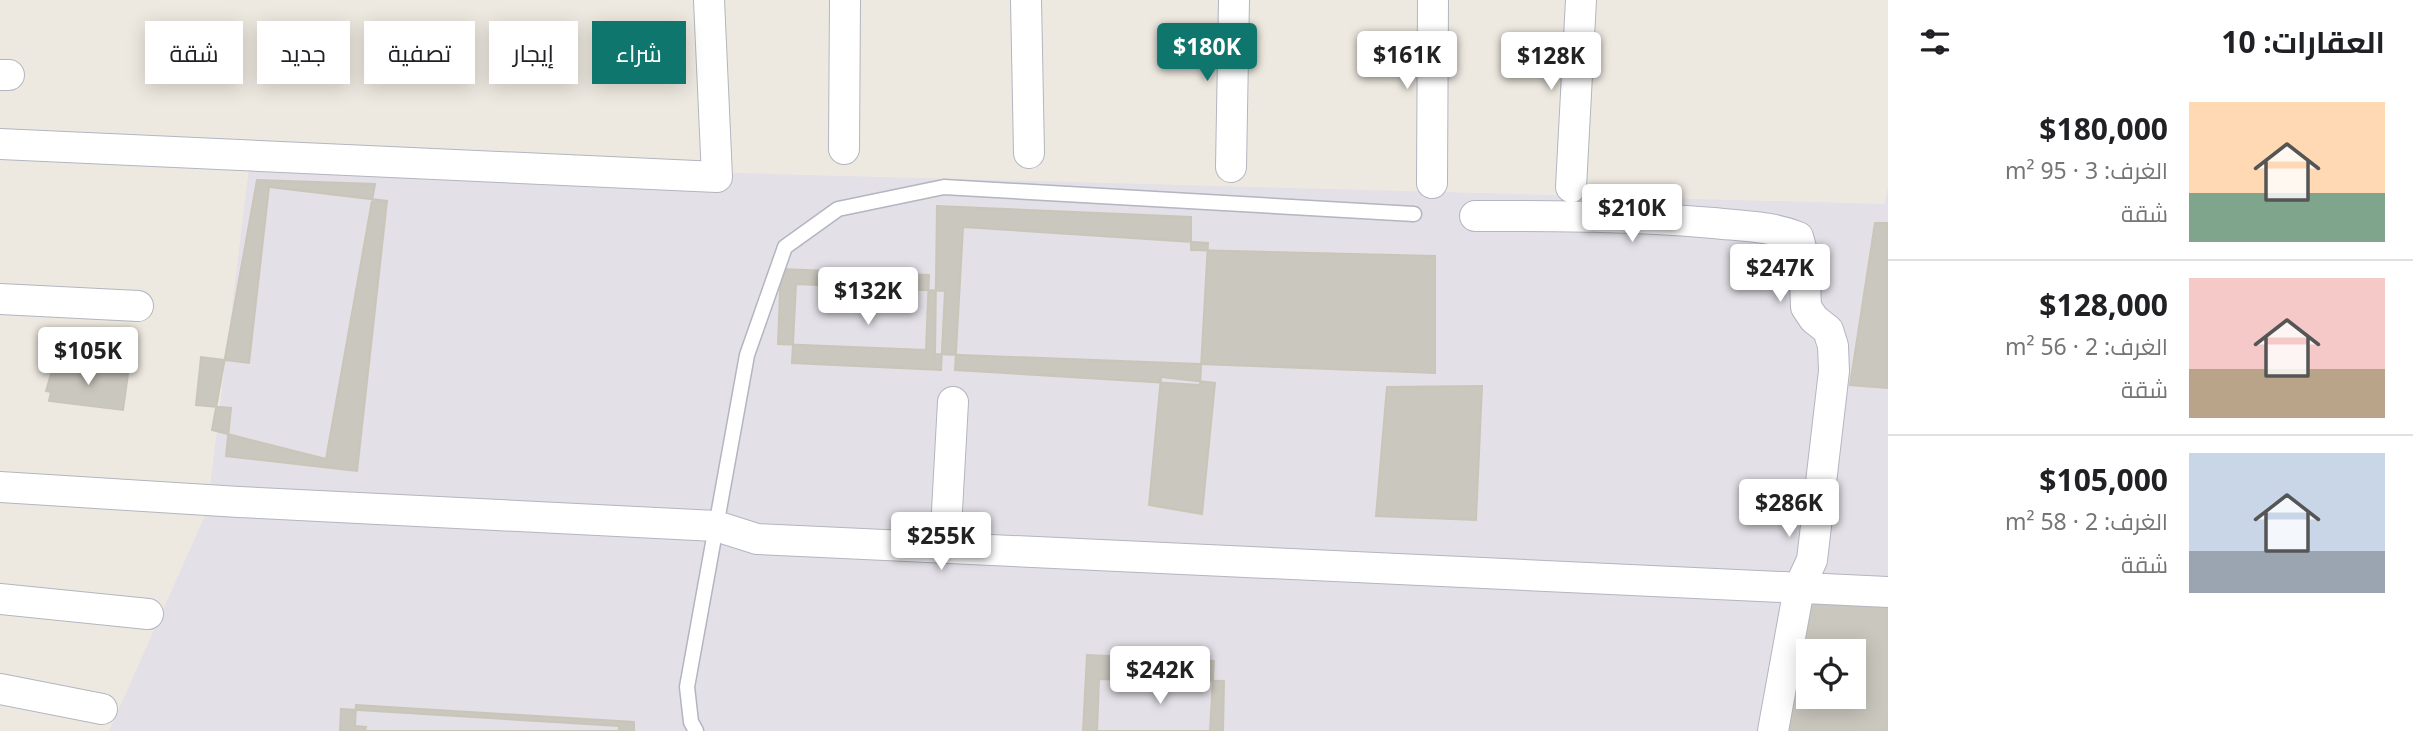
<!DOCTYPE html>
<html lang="ar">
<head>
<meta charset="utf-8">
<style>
  body { margin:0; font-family:"Noto Sans",Cairo,sans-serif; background:#f6f6f6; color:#202124; direction:rtl; height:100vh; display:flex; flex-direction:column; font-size:26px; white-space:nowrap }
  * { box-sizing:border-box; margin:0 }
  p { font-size:23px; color:#757577 }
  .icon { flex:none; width:38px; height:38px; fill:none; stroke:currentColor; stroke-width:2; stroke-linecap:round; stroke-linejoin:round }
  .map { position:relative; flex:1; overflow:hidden; direction:ltr }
  .details { display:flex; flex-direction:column; background:#fff; width:525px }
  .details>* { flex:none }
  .guide { position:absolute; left:21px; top:21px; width:665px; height:63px; direction:rtl; display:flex; gap:14px }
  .tools { position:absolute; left:1796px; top:639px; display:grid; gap:14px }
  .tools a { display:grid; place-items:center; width:70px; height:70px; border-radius:0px; background:#fff; box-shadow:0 4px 18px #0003; font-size:35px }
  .price { position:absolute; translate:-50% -60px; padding:0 16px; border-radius:7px; background:#fff; color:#222; font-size:23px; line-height:46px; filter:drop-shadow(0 2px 4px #0008) }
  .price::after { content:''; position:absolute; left:50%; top:42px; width:21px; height:16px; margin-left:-10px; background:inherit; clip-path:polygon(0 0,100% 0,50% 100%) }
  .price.current { background:#0f766e; color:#fff }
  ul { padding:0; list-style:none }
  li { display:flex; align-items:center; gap:21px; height:175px; padding:0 28px }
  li+li { border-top:2px solid #e0e0e0 }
  li span { display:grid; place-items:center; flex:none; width:196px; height:140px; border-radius:0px; color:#555 }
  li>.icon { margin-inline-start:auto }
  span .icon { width:84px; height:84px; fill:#fffc; stroke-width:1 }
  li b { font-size:30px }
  h2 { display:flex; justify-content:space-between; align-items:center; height:84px; padding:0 28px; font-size:30px }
  .tag { padding:0 24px; border-radius:0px; background:#fff; box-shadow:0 4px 18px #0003; font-size:24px; line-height:63px }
  .tag.current { background:#0f766e; color:#fff }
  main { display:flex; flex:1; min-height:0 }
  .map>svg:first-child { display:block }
</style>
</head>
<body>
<main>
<section class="details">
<h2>العقارات: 10<svg class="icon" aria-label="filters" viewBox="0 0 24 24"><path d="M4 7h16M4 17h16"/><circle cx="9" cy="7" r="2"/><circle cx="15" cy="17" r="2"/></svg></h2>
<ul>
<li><span style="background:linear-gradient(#ffd9b3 65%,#7fa58c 0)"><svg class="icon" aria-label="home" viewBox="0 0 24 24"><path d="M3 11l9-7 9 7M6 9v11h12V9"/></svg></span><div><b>$180,000</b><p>الغرف: 3 · 95 m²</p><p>شقة</p></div></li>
<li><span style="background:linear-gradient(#f6c9c9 65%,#b9a48a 0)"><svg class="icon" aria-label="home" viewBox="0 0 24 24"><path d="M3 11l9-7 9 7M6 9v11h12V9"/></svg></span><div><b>$128,000</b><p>الغرف: 2 · 56 m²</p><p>شقة</p></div></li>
<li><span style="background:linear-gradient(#c9d6e8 70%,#9aa5b1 0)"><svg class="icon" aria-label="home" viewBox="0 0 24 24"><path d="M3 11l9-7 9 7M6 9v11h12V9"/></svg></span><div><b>$105,000</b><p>الغرف: 2 · 58 m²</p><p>شقة</p></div></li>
</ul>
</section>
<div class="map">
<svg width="1888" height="731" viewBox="0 0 1888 731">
  <rect width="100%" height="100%" fill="#eee9e0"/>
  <path fill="#e3e0e7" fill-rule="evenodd" d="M 250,160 L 1885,204 L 1888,187 L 1888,731 L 109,731 L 207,511 ZM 1808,651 L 1853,651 L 1853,696 L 1808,696 Z"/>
  <path fill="#cac7be" stroke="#cac5b9" stroke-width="2" fill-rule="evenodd" d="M 257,180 L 375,184 L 326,459 L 212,430 Z
    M 269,187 L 387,201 L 357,471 L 226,456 L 231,408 L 196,405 L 201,357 L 249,363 Z
    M 937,206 L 1191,217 L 1191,250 L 1435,256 L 1435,373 L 935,354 Z
    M 1875,223 L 1888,223 L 1888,388 L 1850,385 Z
    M 963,227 L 1208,243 L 1200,385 L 955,370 Z
    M 781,269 L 929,275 L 926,350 L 778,344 Z
    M 796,284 L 945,291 L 941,370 L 792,363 Z
    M 54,364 L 128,374 L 123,410 L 49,401 L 51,392 L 46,391 Z
    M 1161,377 L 1215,383 L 1202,514 L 1149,505 Z
    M 1482,386 L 1476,520 L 1376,516 L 1387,387 Z
    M 1806,599 L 1888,604 L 1888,731 L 1789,731 ZM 1808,651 L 1853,651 L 1853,696 L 1808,696 Z
    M 1087,655 L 1214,661 L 1210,731 L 1083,731 Z
    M 1099,679 L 1224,681 L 1223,731 L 1097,731 Z
    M 356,705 L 634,722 L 634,731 L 365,731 L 366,727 L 355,726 Z
    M 341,709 L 619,726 L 619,731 L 340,731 Z"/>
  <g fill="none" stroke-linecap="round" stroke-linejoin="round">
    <defs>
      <path id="service" d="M 696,731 L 691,722 L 687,687 L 747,355 L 785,247 L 838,209 L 944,187 L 1414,214"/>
      <path id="minor" d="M 1026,0 L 1029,153
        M 0,75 L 9,75
        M 0,144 L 717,177 L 709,0
        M 844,149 L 845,0
        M 1231,167 L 1234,0
        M 1432,183 L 1433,0
        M 1571,187 L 1581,0
        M 1475,216 C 1554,216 1634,216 1713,223 C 1742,226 1771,226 1798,237 L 1804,258 L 1806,307 L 1814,319 L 1828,330 L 1833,346 L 1834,371 L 1812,560 L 1799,588 L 1773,731
        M 0,299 L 138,306
        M 0,487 L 239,502 L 716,526 L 757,539 L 1888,592
        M 945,547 L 953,402
        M 0,599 L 148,614
        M 0,689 L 102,709"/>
    </defs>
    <use href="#service" stroke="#b3b5c0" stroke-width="17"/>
    <use href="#minor" stroke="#b3b5c0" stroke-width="32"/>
    <use href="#service" stroke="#fff" stroke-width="14"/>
    <use href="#minor" stroke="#fff" stroke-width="30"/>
  </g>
</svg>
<div class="tools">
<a><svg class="icon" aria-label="locate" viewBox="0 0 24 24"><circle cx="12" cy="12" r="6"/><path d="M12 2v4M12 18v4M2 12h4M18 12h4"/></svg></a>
</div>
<b class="price current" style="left:1207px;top:83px">$180K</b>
<b class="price" style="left:1407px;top:91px">$161K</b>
<b class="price" style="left:1551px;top:92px">$128K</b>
<b class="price" style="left:1632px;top:244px">$210K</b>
<b class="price" style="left:1780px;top:304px">$247K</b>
<b class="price" style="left:868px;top:327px">$132K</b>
<b class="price" style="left:88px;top:387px">$105K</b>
<b class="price" style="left:1789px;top:539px">$286K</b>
<b class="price" style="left:941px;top:572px">$255K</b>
<b class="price" style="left:1160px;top:706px">$242K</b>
<div class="guide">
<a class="tag current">شراء</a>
<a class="tag">إيجار</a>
<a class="tag">تصفية</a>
<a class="tag">جديد</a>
<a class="tag">شقة</a>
</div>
</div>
</main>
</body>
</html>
